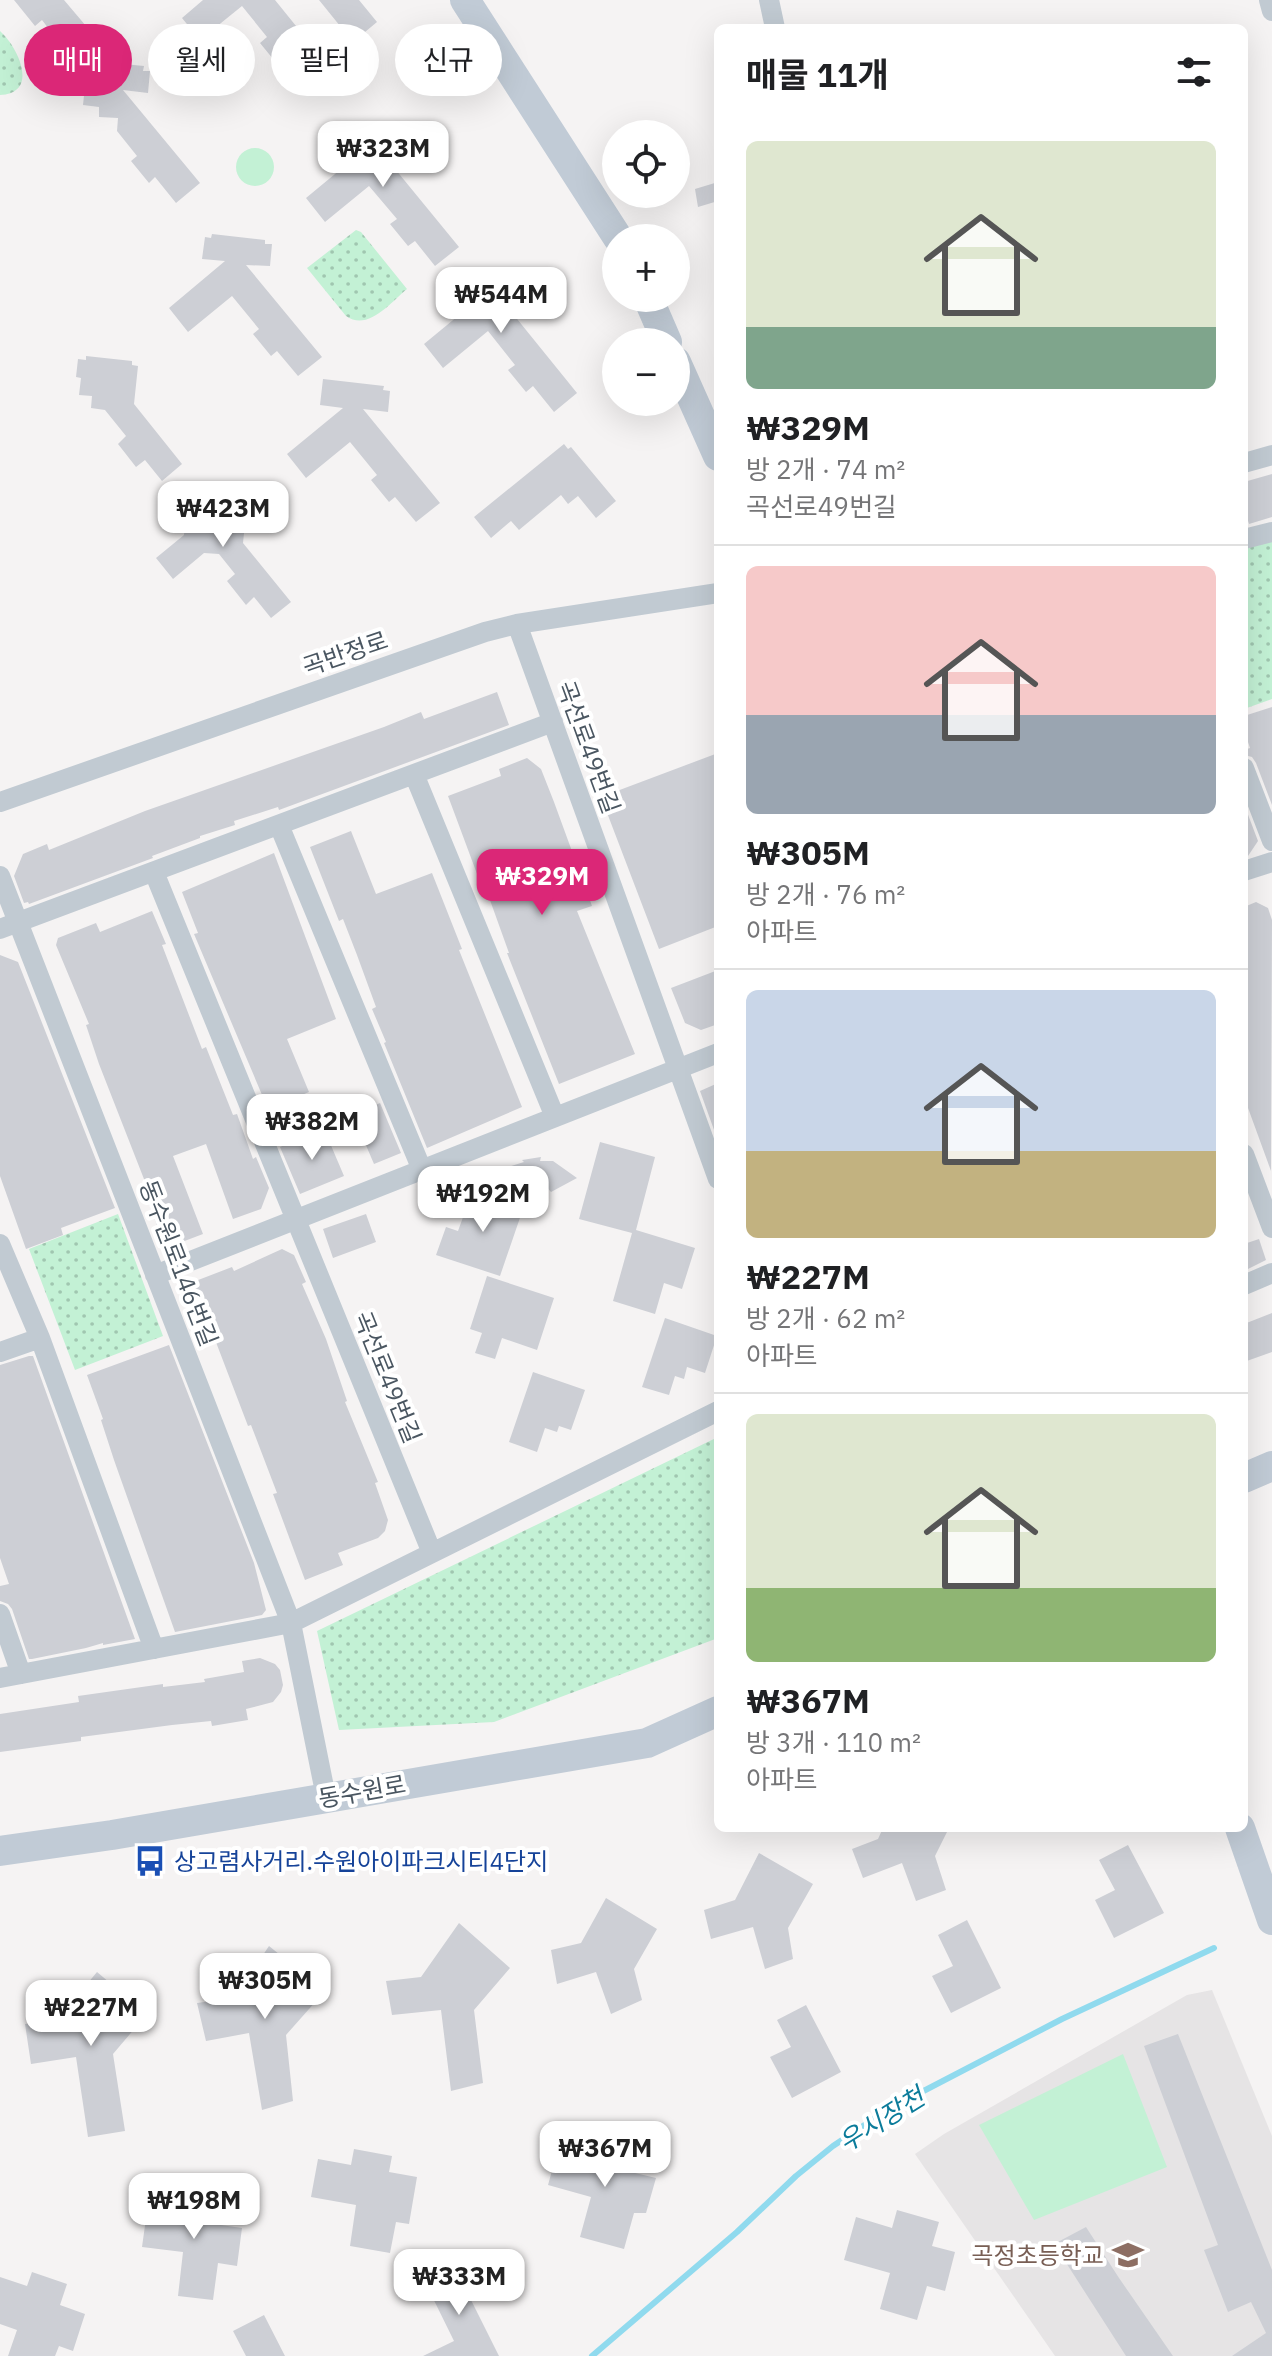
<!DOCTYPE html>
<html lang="ko">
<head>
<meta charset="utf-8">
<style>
  body { margin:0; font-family:"IBM Plex Sans","Noto Sans KR",sans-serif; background:#f2f2f2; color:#202124; height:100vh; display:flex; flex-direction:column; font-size:30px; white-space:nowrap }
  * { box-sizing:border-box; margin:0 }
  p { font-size:26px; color:#757577 }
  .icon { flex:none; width:44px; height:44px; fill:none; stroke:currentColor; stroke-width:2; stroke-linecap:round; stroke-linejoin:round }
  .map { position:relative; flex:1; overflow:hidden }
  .side { position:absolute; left:714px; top:24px; width:534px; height:1808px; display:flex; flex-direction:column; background:#fff; border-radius:12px; box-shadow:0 8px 32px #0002 }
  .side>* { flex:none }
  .top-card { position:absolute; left:24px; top:24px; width:570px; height:72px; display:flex; gap:16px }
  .tools { position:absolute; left:602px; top:120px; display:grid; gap:16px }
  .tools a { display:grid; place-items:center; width:88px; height:88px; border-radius:50%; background:#fff; box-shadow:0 8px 32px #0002; font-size:40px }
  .price { position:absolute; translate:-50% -68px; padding:0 18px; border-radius:16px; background:#fff; color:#222; font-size:26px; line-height:52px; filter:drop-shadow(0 2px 4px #0008) }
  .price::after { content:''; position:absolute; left:50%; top:48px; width:24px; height:18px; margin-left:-12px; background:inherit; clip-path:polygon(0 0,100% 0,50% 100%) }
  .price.on { background:#db2777; color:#fff }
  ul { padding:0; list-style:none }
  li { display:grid; align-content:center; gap:16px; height:424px; padding:0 32px }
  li+li { border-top:2px solid #e0e0e0 }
  li span { display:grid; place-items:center; height:248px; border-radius:12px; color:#555 }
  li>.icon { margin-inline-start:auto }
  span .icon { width:144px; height:144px; fill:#fffc; stroke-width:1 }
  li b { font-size:34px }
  h2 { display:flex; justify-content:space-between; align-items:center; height:96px; padding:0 32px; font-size:34px }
  .tag { padding:0 28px; border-radius:36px; background:#fff; box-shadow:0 8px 32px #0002; font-size:28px; line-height:72px }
  .tag.on { background:#db2777; color:#fff }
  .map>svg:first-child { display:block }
</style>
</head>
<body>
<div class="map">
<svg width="1272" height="2356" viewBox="0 0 1272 2356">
  <defs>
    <pattern id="park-dots" width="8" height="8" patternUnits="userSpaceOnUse" patternTransform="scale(2)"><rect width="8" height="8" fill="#c3f1d5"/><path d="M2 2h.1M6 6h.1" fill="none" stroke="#a0c6b0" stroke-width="1.8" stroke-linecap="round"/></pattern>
  </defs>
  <rect width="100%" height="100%" fill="#f5f3f3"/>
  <path fill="#e6e4e5" d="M 1212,1990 L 1272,2136 L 1272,2356 L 1055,2356 L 915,2154 L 944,2134 L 1187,1995 Z"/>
  <path fill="#c3f1d5" d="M236 167a19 19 0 1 1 38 0a19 19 0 1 1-38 0Z
    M 1123,2054 L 1167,2167 L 1034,2220 L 979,2125 Z"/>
  <path fill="url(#park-dots)" d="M 0,31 C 18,47 40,93 0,95 Z
    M 356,230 L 361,232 L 407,289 C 391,302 368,332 346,316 L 307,268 Z
    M 1272,539 L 1272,699 L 1244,709 L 1244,548 Z
    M 118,1214 L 163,1336 L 75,1370 L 29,1249 Z
    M 718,1437 L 718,1638 L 494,1722 L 339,1730 L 317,1631 Z"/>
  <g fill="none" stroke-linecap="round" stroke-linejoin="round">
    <path stroke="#90daee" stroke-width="6" d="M 592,2356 L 737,2232 L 796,2176 L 833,2146 L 887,2110 L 1062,2019 L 1214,1948"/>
  </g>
  <path fill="#cdcfd5" d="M 14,0 L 64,0 L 86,26 L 62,46 L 42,20 L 35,26 Z
    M 203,0 L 275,0 L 326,63 L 304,82 L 285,59 L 278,65 L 260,43 L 267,37 L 242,6 L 200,40 L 182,18 Z
    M 319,0 L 359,0 L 377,22 L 353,42 Z
    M 83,60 L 144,66 L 143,71 L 150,71 L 148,93 L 123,90 L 200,183 L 176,203 L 155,177 L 149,183 L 131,161 L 137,156 L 117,131 L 118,118 L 99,117 L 99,107 L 83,105 L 85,86 L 80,86 Z
    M 349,124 L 403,130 L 402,134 L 409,134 L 407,156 L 382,153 L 459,247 L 435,266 L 415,241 L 408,246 L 390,224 L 397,219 L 369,186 L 325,222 L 306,198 L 364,150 L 340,149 L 342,127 L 349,128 Z
    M 718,182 L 718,201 L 698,207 L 695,189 Z
    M 212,234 L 265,240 L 265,244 L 272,244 L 270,266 L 246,265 L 322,357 L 298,376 L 277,351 L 271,356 L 253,334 L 259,329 L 232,296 L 188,332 L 169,308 L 225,261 L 202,259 L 205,237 L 211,238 Z
    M 461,269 L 521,276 L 521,280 L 527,280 L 525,302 L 500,298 L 577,393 L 554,412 L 533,386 L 526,392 L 508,370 L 515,365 L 488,331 L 443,368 L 424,344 L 481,297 L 458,294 Z
    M 86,356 L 132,361 L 132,365 L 138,366 L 134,404 L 182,464 L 162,481 L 145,460 L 136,467 L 118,444 L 126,436 L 105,410 L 91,408 L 92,396 L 79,395 L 81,378 L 76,377 L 78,359 L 86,360 Z
    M 323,379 L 384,386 L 383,390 L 390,391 L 388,412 L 363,409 L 440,503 L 416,522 L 395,497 L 389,502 L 371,480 L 377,475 L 350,442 L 306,478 L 287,454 L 343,408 L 320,405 Z
    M 564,444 L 568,449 L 571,447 L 616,501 L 596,518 L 578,496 L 568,504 L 561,495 L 519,530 L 511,521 L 491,538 L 474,517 Z
    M 1272,474 L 1272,517 L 1249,524 L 1244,508 L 1244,482 Z
    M 188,493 L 242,499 L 241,503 L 247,504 L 243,543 L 291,602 L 271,618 L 254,597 L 246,605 L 227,581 L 235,574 L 219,554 L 204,553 L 173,579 L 156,558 L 184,535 Z
    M 497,692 L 509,725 L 279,810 L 278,807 L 234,821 L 235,825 L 200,836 L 200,838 L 152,856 L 153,858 L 29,904 L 28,902 L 24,903 L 14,876 L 23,854 L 47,844 L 49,850 L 145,811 L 384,727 L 421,712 L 424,719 Z
    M 1272,707 L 1272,805 L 1256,763 L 1252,757 L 1244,755 L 1244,750 L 1250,748 L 1244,730 L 1244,716 Z
    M 718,753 L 718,926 L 659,949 L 601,797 Z
    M 527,758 L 541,769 L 554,802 L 592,906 L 577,911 L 635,1054 L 559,1084 L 507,953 L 509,953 L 486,889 L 483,890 L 448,796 L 501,776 L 499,769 Z
    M 1244,804 L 1258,841 L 1248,856 L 1244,857 Z
    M 351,831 L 376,894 L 432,873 L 462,949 L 459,950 L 522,1107 L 427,1148 L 384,1043 L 386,1042 L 372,1009 L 376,1007 L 357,955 L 343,919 L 339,921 L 310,847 Z
    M 274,853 L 336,1019 L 287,1039 L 309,1092 L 268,1109 L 194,934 L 198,933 L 182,892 Z
    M 1256,902 L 1268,908 L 1272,920 L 1271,1171 L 1244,1097 L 1244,907 Z
    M 152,911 L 166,944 L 162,945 L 202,1049 L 206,1047 L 233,1115 L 237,1114 L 253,1159 L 256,1157 L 269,1188 L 261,1209 L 233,1219 L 206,1144 L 173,1156 L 203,1234 L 174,1245 L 162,1239 L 147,1198 L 151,1197 L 99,1064 L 86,1025 L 89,1024 L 56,945 L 58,938 L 96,923 L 100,932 Z
    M 0,955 L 18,962 L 115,1208 L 61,1228 L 63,1235 L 26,1249 L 0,1176 Z
    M 718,970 L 718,1024 L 701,1030 L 685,1023 L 671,988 Z
    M 718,1083 L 718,1141 L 700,1091 Z
    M 380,1103 L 401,1153 L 374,1164 L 353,1115 Z
    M 324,1129 L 344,1176 L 300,1194 L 280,1147 Z
    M 600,1142 L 655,1157 L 636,1230 L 695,1248 L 682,1289 L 664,1283 L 655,1314 L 613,1301 L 632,1233 L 579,1219 Z
    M 541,1157 L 540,1161 L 553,1161 L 577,1178 L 551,1192 L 535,1174 L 529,1193 L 508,1167 L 524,1162 L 522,1160 Z
    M 485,1193 L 524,1206 L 500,1276 L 436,1255 L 446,1227 L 458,1231 L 470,1198 L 475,1200 L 477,1195 L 483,1197 Z
    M 366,1214 L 376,1242 L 333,1258 L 323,1229 Z
    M 1259,1239 L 1266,1260 L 1244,1271 L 1244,1244 Z
    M 282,1249 L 294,1255 L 306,1282 L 302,1284 L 326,1339 L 347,1401 L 345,1402 L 378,1482 L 375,1483 L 388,1520 L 385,1531 L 378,1538 L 338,1553 L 343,1565 L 305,1580 L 273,1494 L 277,1493 L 251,1425 L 248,1426 L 193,1282 L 232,1267 L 234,1271 Z
    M 487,1276 L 554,1298 L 537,1350 L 502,1338 L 495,1359 L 475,1353 L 482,1333 L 470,1329 Z
    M 1272,1313 L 1272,1352 L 1244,1362 L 1244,1324 Z
    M 665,1318 L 717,1336 L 705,1373 L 687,1367 L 684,1379 L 675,1376 L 669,1395 L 642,1387 Z
    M 169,1345 L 254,1563 L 266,1610 L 262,1615 L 175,1632 L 114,1460 L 101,1420 L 103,1419 L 87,1375 Z
    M 29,1356 L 33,1356 L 135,1639 L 103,1645 L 103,1643 L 86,1648 L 32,1659 L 29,1659 L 12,1609 L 8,1604 L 0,1601 L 0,1586 L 9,1584 L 0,1558 L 0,1365 Z
    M 533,1372 L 585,1390 L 571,1430 L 559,1426 L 557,1432 L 545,1428 L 537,1452 L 509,1442 Z
    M 260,1658 L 275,1664 L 280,1670 L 283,1685 L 281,1692 L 273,1702 L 246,1709 L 248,1720 L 212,1726 L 211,1721 L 172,1725 L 81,1737 L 81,1741 L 0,1752 L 0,1714 L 79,1702 L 78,1696 L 163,1684 L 163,1687 L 205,1682 L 204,1679 L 244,1672 L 242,1661 Z
    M 883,1828 L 949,1828 L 935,1856 L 946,1890 L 916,1901 L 902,1863 L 863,1878 L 852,1849 L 878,1839 Z
    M 1128,1845 L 1164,1913 L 1114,1938 L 1095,1900 L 1115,1890 L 1099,1860 Z
    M 759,1853 L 813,1884 L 788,1928 L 793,1959 L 765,1969 L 753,1927 L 711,1939 L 704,1910 L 735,1900 Z
    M 606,1898 L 657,1929 L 634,1969 L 642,2000 L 611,2014 L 596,1972 L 557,1984 L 551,1950 L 581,1943 Z
    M 967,1920 L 1001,1988 L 951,2013 L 932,1976 L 953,1966 L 938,1935 Z
    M 459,1923 L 510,1968 L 474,2010 L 483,2083 L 451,2091 L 441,2010 L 392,2015 L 386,1981 L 421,1977 Z
    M 269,1946 L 325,1991 L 286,2035 L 293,2101 L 262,2110 L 249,2033 L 206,2041 L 197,2003 L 234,1998 Z
    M 97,1972 L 147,2014 L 113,2054 L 125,2131 L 88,2137 L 76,2057 L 31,2064 L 25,2024 L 58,2019 Z
    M 806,2005 L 841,2072 L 792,2098 L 770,2057 L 791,2047 L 777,2020 Z
    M 1178,2034 L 1272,2270 L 1272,2356 L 1232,2356 L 1266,2333 L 1251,2302 L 1228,2312 L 1204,2250 L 1218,2245 L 1144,2046 Z
    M 599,2138 L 638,2148 L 631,2172 L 656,2178 L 646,2213 L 634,2213 L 624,2249 L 580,2237 L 591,2197 L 548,2185 L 559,2145 L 594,2155 Z
    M 354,2149 L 392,2156 L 389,2172 L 417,2177 L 409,2224 L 396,2222 L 390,2253 L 350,2246 L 356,2205 L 311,2197 L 318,2159 L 351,2165 Z
    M 179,2194 L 224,2200 L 221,2225 L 242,2228 L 237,2266 L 218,2263 L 213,2300 L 178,2296 L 183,2252 L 142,2247 L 148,2204 L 177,2207 Z
    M 897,2210 L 939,2222 L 932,2246 L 955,2252 L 945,2291 L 927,2286 L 917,2320 L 880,2309 L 890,2273 L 844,2260 L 856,2217 L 892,2228 Z
    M 1086,2227 L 1119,2278 L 1173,2356 L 1126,2356 L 1054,2244 Z
    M 453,2264 L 499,2356 L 423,2356 L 454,2341 L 423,2278 Z
    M 32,2272 L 67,2284 L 60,2305 L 85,2314 L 73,2351 L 59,2346 L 55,2356 L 8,2356 L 17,2330 L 0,2324 L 0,2277 L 27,2286 Z
    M 264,2315 L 285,2356 L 246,2356 L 233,2331 Z"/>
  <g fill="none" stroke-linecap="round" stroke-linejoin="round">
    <path stroke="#c1cad2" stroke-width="20" d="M 769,0 L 775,28
      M 1269,0 L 1272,11
      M 1244,463 L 1272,455
      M 1244,539 L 1272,532
      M 517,624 L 718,1179
      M 1244,768 L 1272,841
      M 414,774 L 555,1117
      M 0,802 L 485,632 L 517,624 L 718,593
      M 279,825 L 422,1170
      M 1244,871 L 1272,862
      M 154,872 L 432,1553
      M 0,876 L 291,1623 L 326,1797
      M 0,929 L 553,722
      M 1244,1154 L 1272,1228
      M 0,1244 L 40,1338 L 154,1649
      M 155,1275 L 718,1053
      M 1244,1285 L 1272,1273
      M 0,1352 L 40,1338
      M 0,1614 L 21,1674
      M 0,1678 L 291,1623 L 718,1411"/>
    <path stroke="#c1cbd6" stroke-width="30" d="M 465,0 L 618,238
      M 648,298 L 667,342
      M 676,362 L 718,456
      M 1244,1478 L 1272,1466
      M 1240,1828 L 1272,1920
      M 0,1851 L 112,1835 L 647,1743 L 718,1711"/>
  </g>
  <defs>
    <symbol id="bus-bare" viewBox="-9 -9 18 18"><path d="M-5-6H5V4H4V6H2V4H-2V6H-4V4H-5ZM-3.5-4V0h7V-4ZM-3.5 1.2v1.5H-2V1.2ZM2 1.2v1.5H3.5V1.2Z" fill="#1a4fb4" stroke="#fff" stroke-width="2.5" paint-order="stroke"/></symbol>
    <symbol id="school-bare" viewBox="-9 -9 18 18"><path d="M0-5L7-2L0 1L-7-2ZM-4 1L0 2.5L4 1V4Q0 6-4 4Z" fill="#8d6e63" stroke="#fff" stroke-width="2.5" paint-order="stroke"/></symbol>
  </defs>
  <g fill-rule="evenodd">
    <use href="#bus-bare" x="128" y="1839" width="44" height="44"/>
    <use href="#school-bare" x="1106" y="2233" width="44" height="44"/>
  </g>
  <g text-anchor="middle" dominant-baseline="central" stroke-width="8" stroke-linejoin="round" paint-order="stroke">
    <g font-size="24" fill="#4a5661" stroke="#fff">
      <text transform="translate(345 653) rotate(-19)">곡반정로</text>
      <text transform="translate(589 747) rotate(70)">곡선로49번길</text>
      <text transform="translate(179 1263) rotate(69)">동수원로146번길</text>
      <text transform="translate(388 1377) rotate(68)">곡선로49번길</text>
      <text transform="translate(362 1791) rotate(-10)">동수원로</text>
    </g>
    <g font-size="24" fill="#164399" stroke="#fff" text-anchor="start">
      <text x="174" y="1861">상고렴사거리.수원아이파크시티4단지</text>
    </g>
    <g font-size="24" fill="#785e54" stroke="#fff" text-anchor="end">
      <text x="1104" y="2255">곡정초등학교</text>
    </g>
    <g font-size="26" font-style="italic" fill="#0c7c9b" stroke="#fff">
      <text transform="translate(881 2119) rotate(-32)">우시장천</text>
    </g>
  </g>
</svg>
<div class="tools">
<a><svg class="icon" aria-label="locate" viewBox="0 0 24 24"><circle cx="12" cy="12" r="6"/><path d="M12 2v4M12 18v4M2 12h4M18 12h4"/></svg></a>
<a>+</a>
<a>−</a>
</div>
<b class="price" style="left:383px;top:189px">₩323M</b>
<b class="price" style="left:501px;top:335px">₩544M</b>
<b class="price" style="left:223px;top:549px">₩423M</b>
<b class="price on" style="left:542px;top:917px">₩329M</b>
<b class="price" style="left:312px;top:1162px">₩382M</b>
<b class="price" style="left:483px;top:1234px">₩192M</b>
<b class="price" style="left:265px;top:2021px">₩305M</b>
<b class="price" style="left:91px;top:2048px">₩227M</b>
<b class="price" style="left:605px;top:2189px">₩367M</b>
<b class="price" style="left:194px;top:2241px">₩198M</b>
<b class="price" style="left:459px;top:2317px">₩333M</b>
<div class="top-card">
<a class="tag on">매매</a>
<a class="tag">월세</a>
<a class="tag">필터</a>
<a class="tag">신규</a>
</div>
<section class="side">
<h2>매물 11개<svg class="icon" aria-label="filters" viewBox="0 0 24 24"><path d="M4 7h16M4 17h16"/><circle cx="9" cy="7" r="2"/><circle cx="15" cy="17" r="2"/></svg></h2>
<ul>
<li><span style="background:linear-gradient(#dfe7d0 75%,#7fa58c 0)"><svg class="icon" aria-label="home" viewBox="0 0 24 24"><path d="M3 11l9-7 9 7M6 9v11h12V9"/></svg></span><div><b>₩329M</b><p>방 2개 · 74 m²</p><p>곡선로49번길</p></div></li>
<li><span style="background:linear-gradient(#f6c9c9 60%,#9aa5b1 0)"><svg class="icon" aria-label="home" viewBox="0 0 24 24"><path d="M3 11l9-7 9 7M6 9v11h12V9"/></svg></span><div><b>₩305M</b><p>방 2개 · 76 m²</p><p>아파트</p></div></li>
<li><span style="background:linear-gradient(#c9d6e8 65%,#c2b280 0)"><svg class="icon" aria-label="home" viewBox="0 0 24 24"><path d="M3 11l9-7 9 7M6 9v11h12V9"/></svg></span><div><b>₩227M</b><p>방 2개 · 62 m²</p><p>아파트</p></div></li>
<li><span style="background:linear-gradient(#dfe7d0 70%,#8fb573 0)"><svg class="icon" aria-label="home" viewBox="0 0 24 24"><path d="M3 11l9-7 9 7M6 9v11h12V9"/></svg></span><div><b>₩367M</b><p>방 3개 · 110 m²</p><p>아파트</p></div></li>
</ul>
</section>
</div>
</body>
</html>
